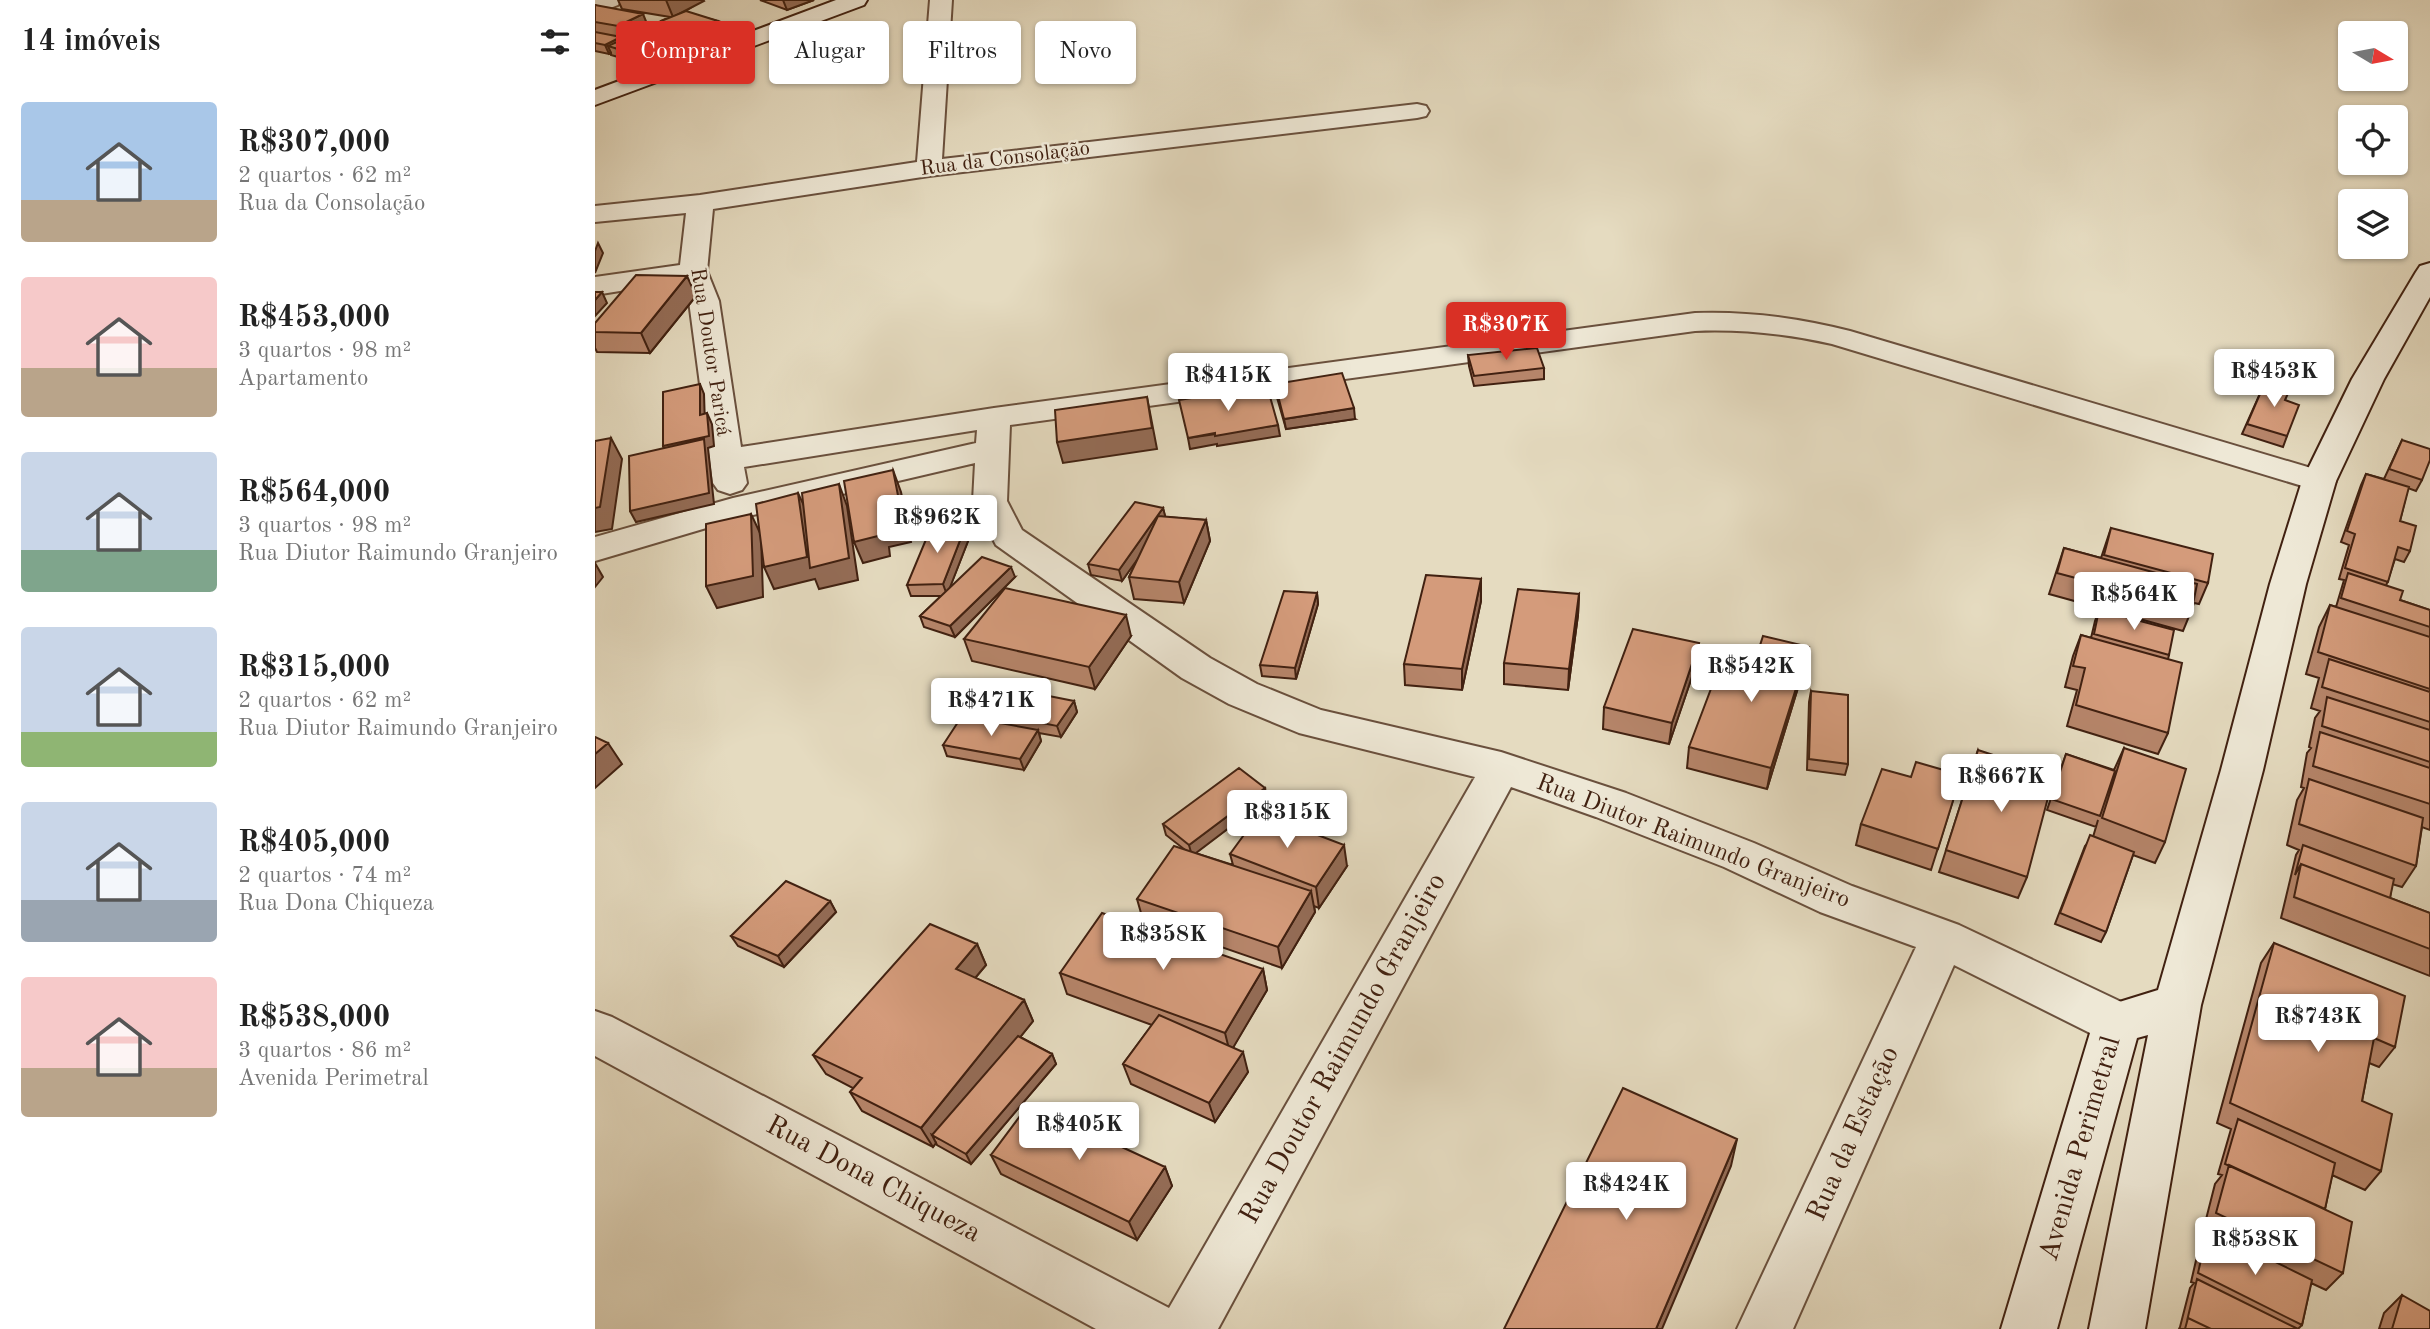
<!DOCTYPE html>
<html lang="pt">
<head>
<meta charset="utf-8">
<style>
  body { margin:0; font-family:"Old Standard TT",serif; background:#f6f6f6; color:#222; height:100vh; display:flex; flex-direction:column; font-size:26px; white-space:nowrap }
  * { box-sizing:border-box; margin:0 }
  p { font-size:23px; color:#767676 }
  .icon { flex:none; width:38px; height:38px; fill:none; stroke:currentColor; stroke-width:2; stroke-linecap:round; stroke-linejoin:round }
  .map { position:relative; flex:1; overflow:hidden }
  .details { display:flex; flex-direction:column; background:#fff; width:595px }
  .details>* { flex:none }
  .top-card { position:absolute; left:21px; top:21px; width:665px; height:63px; display:flex; gap:14px }
  .needle { width:46px; rotate:100deg }
  .fabs { position:absolute; left:1743px; top:21px; display:grid; gap:14px }
  .fabs a { display:grid; place-items:center; width:70px; height:70px; border-radius:7px; background:#fff; box-shadow:0 2px 5px #0004; font-size:35px }
  .price { position:absolute; translate:-50% -60px; padding:0 16px; border-radius:7px; background:#fff; color:#222; font-size:23px; line-height:46px; filter:drop-shadow(0 2px 4px #0008) }
  .price::after { content:''; position:absolute; left:50%; top:42px; width:21px; height:16px; margin-left:-10px; background:inherit; clip-path:polygon(0 0,100% 0,50% 100%) }
  .price.active { background:#d93025; color:#fff }
  ul { padding:0; list-style:none }
  li { display:flex; align-items:center; gap:21px; height:175px; padding:0 21px }
  li span { display:grid; place-items:center; flex:none; width:196px; height:140px; border-radius:7px; color:#555 }
  li>.icon { margin-inline-start:auto }
  span .icon { width:84px; height:84px; fill:#fffc; stroke-width:1 }
  li b { font-size:30px }
  h2 { display:flex; justify-content:space-between; align-items:center; height:84px; padding:0 21px; font-size:30px }
  .chip { padding:0 24px; border-radius:7px; background:#fff; box-shadow:0 2px 5px #0004; font-size:24px; line-height:63px }
  .chip.active { background:#d93025; color:#fff }
  main { display:flex; flex:1; min-height:0 }
  .map>svg:first-child { display:block }
</style>
</head>
<body>
<main>
<section class="details">
<h2>14 imóveis<svg class="icon" aria-label="filters" viewBox="0 0 24 24"><path d="M4 7h16M4 17h16"/><circle cx="9" cy="7" r="2"/><circle cx="15" cy="17" r="2"/></svg></h2>
<ul>
<li><span style="background:linear-gradient(#a9c7e8 70%,#b9a48a 0)"><svg class="icon" aria-label="home" viewBox="0 0 24 24"><path d="M3 11l9-7 9 7M6 9v11h12V9"/></svg></span><div><b>R$307,000</b><p>2 quartos · 62 m²</p><p>Rua da Consolação</p></div></li>
<li><span style="background:linear-gradient(#f6c9c9 65%,#b9a48a 0)"><svg class="icon" aria-label="home" viewBox="0 0 24 24"><path d="M3 11l9-7 9 7M6 9v11h12V9"/></svg></span><div><b>R$453,000</b><p>3 quartos · 98 m²</p><p>Apartamento</p></div></li>
<li><span style="background:linear-gradient(#c9d6e8 70%,#7fa58c 0)"><svg class="icon" aria-label="home" viewBox="0 0 24 24"><path d="M3 11l9-7 9 7M6 9v11h12V9"/></svg></span><div><b>R$564,000</b><p>3 quartos · 98 m²</p><p>Rua Diutor Raimundo Granjeiro</p></div></li>
<li><span style="background:linear-gradient(#c9d6e8 75%,#8fb573 0)"><svg class="icon" aria-label="home" viewBox="0 0 24 24"><path d="M3 11l9-7 9 7M6 9v11h12V9"/></svg></span><div><b>R$315,000</b><p>2 quartos · 62 m²</p><p>Rua Diutor Raimundo Granjeiro</p></div></li>
<li><span style="background:linear-gradient(#c9d6e8 70%,#9aa5b1 0)"><svg class="icon" aria-label="home" viewBox="0 0 24 24"><path d="M3 11l9-7 9 7M6 9v11h12V9"/></svg></span><div><b>R$405,000</b><p>2 quartos · 74 m²</p><p>Rua Dona Chiqueza</p></div></li>
<li><span style="background:linear-gradient(#f6c9c9 65%,#b9a48a 0)"><svg class="icon" aria-label="home" viewBox="0 0 24 24"><path d="M3 11l9-7 9 7M6 9v11h12V9"/></svg></span><div><b>R$538,000</b><p>3 quartos · 86 m²</p><p>Avenida Perimetral</p></div></li>
</ul>
</section>
<div class="map">
<svg width="1835" height="1329" viewBox="0 0 1835 1329">
  <rect width="100%" height="100%" fill="#e5dbc0"/>
  <filter id="stains"><feTurbulence type="fractalNoise" baseFrequency=".00286" numOctaves="4"/><feColorMatrix values="0 0 0 0 .2 0 0 0 0 .09 0 0 0 0 .02 0 0 0 .5 -.17"/></filter>
  <radialGradient id="worn" r=".72"><stop offset=".6" stop-color="#630" stop-opacity="0"/><stop offset="1" stop-color="#630" stop-opacity=".3"/></radialGradient>
  <g fill="none" stroke-linecap="round" stroke-linejoin="round">
    <defs>
      <path id="street" d="M 0,0 L 26,0 L 23,5 L 0,14 Z
        M 335,0 L 357,0 L 347,159 L 822,104 L 831,106 L 834,111 L 831,116 L 822,118 L 334,176 L 118,209 L 112,271 L 124,301 L 146,447 L 399,408 L 1100,313 C 1153,311 1204,318 1255,331 L 1736,474 L 1741,481 L 1736,488 L 1724,491 L 1237,344 C 1192,334 1147,329 1100,331 L 415,425 L 412,501 L 427,530 L 615,658 L 662,684 L 726,710 L 906,752 L 1031,793 L 1159,843 L 1257,886 L 1364,925 L 1539,1008 L 1546,1023 L 1539,1038 L 1522,1044 L 1505,1038 L 1359,965 L 1198,1329 L 1142,1329 L 1321,947 L 1225,912 L 1129,867 L 1001,817 L 916,787 L 623,1329 L 501,1329 L 0,1056 L 0,1011 L 17,1017 L 574,1308 L 880,777 L 704,733 L 634,704 L 587,678 L 401,545 L 378,501 L 380,463 L 145,518 L 0,561 L 0,537 L 138,498 L 381,443 L 382,430 L 149,467 L 152,483 L 147,490 L 135,494 L 123,490 L 118,483 L 94,301 L 87,281 L 0,295 L 0,277 L 85,265 L 91,213 L 0,222 L 0,206 L 105,195 L 322,162 Z"/>
      <path id="secondary" d="M 241,0 L 272,0 L 269,5 L 0,105 L 0,90 Z
        M 1835,263 L 1835,297 L 1789,379 L 1741,481 L 1711,584 L 1668,770 L 1606,1005 L 1550,1329 L 1494,1329 L 1553,1035 L 1542,1038 L 1462,1329 L 1406,1329 L 1498,1023 L 1505,1008 L 1563,990 L 1626,770 L 1675,584 L 1707,481 L 1757,379 L 1821,272 L 1825,266 Z"/>
    </defs>
    <use href="#street" stroke="#6a503d" stroke-width="4"/>
    <use href="#secondary" stroke="#412111" stroke-width="4"/>
    <use href="#street" fill="#eee8d6" fill-rule="evenodd"/>
    <use href="#secondary" fill="#eee8d6" fill-rule="evenodd"/>
  </g>
  <path fill="#b6856a" stroke="#412111" stroke-width="2" d="M 23,0 L 108,0 L 89,12 L 123,21 L 126,30 L 50,65 L 16,55 L 16,53 L 14,54 L 0,51 L 0,5 L 53,27 L 66,22 L 66,21 L 75,17 L 27,9 Z
    M 165,0 L 219,0 L 192,10 Z
    M 101,296 L 55,353 L 2,352 L 0,348 L 0,323 Z
    M 873,355 L 949,368 L 949,379 L 879,386 L 874,366 Z
    M 1671,380 L 1690,400 L 1692,436 L 1688,447 L 1647,434 Z
    M 680,384 L 760,419 L 691,429 L 681,394 Z
    M 1807,440 L 1827,480 L 1821,491 L 1813,488 L 1805,521 L 1815,551 L 1809,562 L 1800,559 L 1791,586 L 1805,600 L 1835,610 L 1835,830 L 1827,827 L 1821,866 L 1807,887 L 1797,884 L 1795,898 L 1835,913 L 1835,976 L 1686,918 L 1701,855 L 1704,850 L 1692,845 L 1702,800 L 1709,788 L 1706,787 L 1712,753 L 1716,748 L 1714,747 L 1720,718 L 1725,711 L 1716,708 L 1724,678 L 1711,674 L 1724,627 L 1735,605 L 1741,607 L 1749,580 L 1744,579 L 1754,545 L 1746,542 L 1766,485 L 1771,474 L 1789,479 Z
    M 568,508 L 570,517 L 611,520 L 615,541 L 589,603 L 539,599 L 534,577 L 543,558 L 527,581 L 496,575 L 493,564 Z
    M 371,525 L 375,536 L 355,587 L 420,577 L 360,637 L 329,627 L 325,616 L 346,596 L 316,596 L 312,585 Z
    M 1516,528 L 1613,583 L 1604,604 L 1599,603 L 1597,609 L 1588,631 L 1454,594 L 1469,548 L 1506,558 Z
    M 886,579 L 886,601 L 867,690 L 810,685 L 809,664 Z
    M 722,593 L 723,604 L 701,679 L 667,676 L 665,665 Z
    M 984,594 L 983,615 L 973,690 L 909,684 L 909,663 Z
    M 1504,610 L 1574,655 L 1573,659 L 1573,733 L 1563,754 L 1472,726 L 1482,690 L 1470,687 L 1478,656 L 1486,635 L 1496,638 L 1500,621 Z
    M 536,636 L 500,689 L 377,661 L 369,639 Z
    M 1159,664 L 1209,668 L 1172,789 L 1092,768 L 1094,747 Z
    M 1101,665 L 1074,744 L 1008,729 L 1009,707 Z
    M 1216,691 L 1253,764 L 1250,775 L 1212,770 L 1214,702 Z
    M 479,701 L 482,712 L 466,737 L 444,733 L 446,741 L 429,770 L 352,756 L 348,745 L 404,723 L 401,714 Z
    M 1529,748 L 1570,842 L 1560,863 L 1538,855 L 1511,932 L 1506,942 L 1460,924 L 1490,846 L 1498,837 L 1503,820 L 1501,827 L 1452,810 L 1471,754 L 1519,770 Z
    M 1383,750 L 1432,877 L 1423,898 L 1344,872 Z
    M 1366,775 L 1336,870 L 1261,845 L 1266,824 L 1316,777 Z
    M 672,799 L 600,853 L 638,865 L 635,854 L 752,866 L 724,908 L 719,906 L 720,912 L 687,968 L 548,920 L 542,899 L 589,849 L 571,835 L 568,824 Z
    M 235,901 L 241,912 L 189,967 L 143,946 L 136,936 Z
    M 1679,943 L 1800,1047 L 1784,1067 L 1774,1063 L 1767,1101 L 1786,1171 L 1770,1190 L 1737,1175 L 1730,1209 L 1748,1273 L 1731,1290 L 1716,1283 L 1707,1325 L 1703,1329 L 1584,1329 L 1585,1327 L 1595,1288 L 1599,1283 L 1596,1282 L 1606,1239 L 1611,1233 L 1608,1231 L 1620,1184 L 1627,1175 L 1623,1174 L 1636,1129 L 1622,1123 L 1666,963 Z
    M 382,944 L 391,965 L 380,978 L 429,1000 L 438,1021 L 425,1037 L 457,1054 L 461,1064 L 376,1164 L 342,1145 L 341,1143 L 338,1147 L 267,1111 L 255,1092 L 258,1088 L 231,1074 L 218,1055 Z
    M 668,969 L 672,990 L 638,1047 L 653,1072 L 620,1122 L 536,1084 L 528,1064 L 557,1025 L 472,994 L 465,973 Z
    M 396,1155 L 570,1167 L 577,1186 L 542,1240 L 406,1174 Z
    M 1807,1295 L 1835,1329 L 1784,1329 L 1789,1313 Z"/>
  <path fill="#946c56" stroke="#412111" stroke-width="2" d="M 71,0 L 108,0 L 109,1 L 78,17 Z
    M 188,0 L 219,0 L 192,10 Z
    M 48,14 L 55,31 L 33,37 L 30,36 L 33,43 L 30,44 L 23,26 Z
    M 123,21 L 126,30 L 50,65 L 46,56 Z
    M 26,37 L 30,46 L 13,46 L 16,53 L 14,54 L 10,45 Z
    M 3,243 L 8,253 L 0,273 L 0,251 Z
    M 92,276 L 101,296 L 55,353 L 46,333 Z
    M 7,292 L 12,303 L 0,316 L 0,300 Z
    M 105,384 L 109,394 L 110,425 L 105,415 Z
    M 552,397 L 562,449 L 468,463 L 462,442 Z
    M 759,408 L 760,419 L 691,429 L 689,419 Z
    M 112,413 L 117,424 L 119,446 L 113,448 L 119,504 L 41,522 L 35,511 L 73,457 L 68,446 Z
    M 683,425 L 685,436 L 622,446 L 622,444 L 595,449 L 593,438 Z
    M 16,438 L 27,459 L 17,529 L 0,532 L 0,508 Z
    M 298,470 L 306,492 L 316,542 L 294,547 L 295,556 L 268,563 L 259,542 L 286,526 Z
    M 244,484 L 252,506 L 263,580 L 224,589 L 220,579 L 179,589 L 169,567 L 203,493 L 213,514 Z
    M 568,508 L 571,519 L 527,581 L 524,570 Z
    M 156,514 L 166,535 L 168,597 L 122,608 L 111,586 Z
    M 611,520 L 615,541 L 589,603 L 584,582 Z
    M 371,525 L 375,536 L 352,595 L 348,584 Z
    M 0,563 L 8,577 L 0,587 Z
    M 416,567 L 420,577 L 360,637 L 355,626 Z
    M 886,579 L 886,601 L 867,690 L 867,669 Z
    M 722,593 L 723,604 L 701,679 L 700,668 Z
    M 984,594 L 983,615 L 973,690 L 974,669 Z
    M 531,615 L 536,636 L 500,689 L 494,667 Z
    M 1104,643 L 1101,665 L 1074,744 L 1077,723 Z
    M 1214,647 L 1209,668 L 1172,789 L 1176,768 Z
    M 479,701 L 482,712 L 466,737 L 462,726 Z
    M 443,730 L 446,741 L 429,770 L 425,759 Z
    M 13,743 L 27,764 L 0,788 L 0,754 Z
    M 670,788 L 672,799 L 597,856 L 594,845 Z
    M 749,845 L 752,866 L 724,908 L 721,887 Z
    M 716,891 L 720,912 L 687,968 L 683,947 Z
    M 235,901 L 241,912 L 189,967 L 183,956 Z
    M 382,944 L 391,965 L 371,989 L 361,969 Z
    M 668,969 L 672,990 L 635,1053 L 630,1033 Z
    M 429,1000 L 438,1021 L 344,1139 L 337,1135 L 341,1143 L 338,1147 L 326,1128 Z
    M 648,1052 L 653,1072 L 620,1122 L 614,1103 Z
    M 457,1054 L 461,1064 L 376,1164 L 371,1154 Z
    M 1142,1139 L 1136,1166 L 1067,1329 L 1061,1329 Z
    M 570,1167 L 577,1186 L 542,1240 L 534,1222 Z"/>
  <path fill="#d49b7b" stroke="#412111" stroke-width="2" d="M 0,5 L 48,14 L 23,26 L 0,22 Z
    M 91,11 L 123,21 L 46,56 L 13,46 L 33,37 L 30,36 L 65,22 L 74,25 L 66,21 Z
    M 0,32 L 26,37 L 10,45 L 0,43 Z
    M 41,275 L 92,276 L 46,333 L 0,332 L 0,323 Z
    M 0,292 L 7,292 L 0,300 Z
    M 942,348 L 949,368 L 879,376 L 873,355 Z
    M 747,373 L 759,408 L 689,419 L 680,384 Z
    M 1671,380 L 1696,387 L 1690,400 L 1704,405 L 1692,436 L 1652,424 Z
    M 105,384 L 105,415 L 112,413 L 114,436 L 68,446 L 68,392 Z
    M 672,386 L 683,425 L 620,436 L 620,433 L 593,438 L 584,400 Z
    M 552,397 L 557,428 L 462,442 L 460,410 Z
    M 16,438 L 5,507 L 0,508 L 0,441 Z
    M 109,439 L 114,493 L 35,511 L 34,456 Z
    M 1807,440 L 1835,449 L 1835,460 L 1827,480 L 1794,469 Z
    M 298,470 L 308,521 L 286,526 L 287,535 L 259,542 L 249,481 Z
    M 1771,474 L 1814,487 L 1805,521 L 1821,526 L 1815,551 L 1803,547 L 1793,582 L 1750,568 L 1760,534 L 1752,531 Z
    M 244,484 L 254,558 L 215,568 L 207,493 Z
    M 203,493 L 212,557 L 169,567 L 161,504 Z
    M 540,502 L 568,508 L 524,570 L 493,564 Z
    M 156,514 L 158,576 L 111,586 L 111,524 Z
    M 563,516 L 611,520 L 584,582 L 534,577 Z
    M 337,525 L 371,525 L 348,584 L 312,585 Z
    M 1516,528 L 1618,554 L 1613,583 L 1509,555 Z
    M 1469,548 L 1602,584 L 1597,609 L 1462,573 Z
    M 387,557 L 416,567 L 355,626 L 325,616 Z
    M 1753,573 L 1808,591 L 1805,600 L 1835,610 L 1835,627 L 1746,598 Z
    M 831,575 L 886,579 L 867,669 L 809,664 Z
    M 410,588 L 531,615 L 494,667 L 369,639 Z
    M 923,589 L 984,594 L 974,669 L 909,663 Z
    M 689,591 L 722,593 L 700,668 L 665,665 Z
    M 1735,605 L 1835,637 L 1835,689 L 1723,652 Z
    M 1504,610 L 1579,630 L 1574,655 L 1499,634 Z
    M 1038,629 L 1104,643 L 1077,723 L 1009,707 Z
    M 1486,635 L 1587,663 L 1573,733 L 1481,705 L 1490,668 L 1478,666 Z
    M 1168,636 L 1214,647 L 1176,768 L 1094,747 L 1128,657 L 1159,664 Z
    M 1734,659 L 1835,692 L 1835,722 L 1727,687 Z
    M 419,689 L 479,701 L 462,726 L 401,714 Z
    M 1216,691 L 1253,695 L 1253,764 L 1214,759 Z
    M 1732,697 L 1835,730 L 1835,762 L 1727,726 Z
    M 367,716 L 443,730 L 425,759 L 348,745 Z
    M 1725,732 L 1835,768 L 1835,804 L 1718,766 Z
    M 0,737 L 13,743 L 0,754 Z
    M 1529,748 L 1591,769 L 1570,842 L 1507,818 Z
    M 1383,750 L 1459,775 L 1432,877 L 1351,850 Z
    M 1471,754 L 1520,771 L 1505,816 L 1456,799 Z
    M 1321,762 L 1366,775 L 1343,849 L 1266,824 L 1287,769 L 1316,777 Z
    M 644,768 L 670,788 L 594,845 L 568,824 Z
    M 1714,779 L 1828,818 L 1821,866 L 1704,824 Z
    M 665,813 L 749,845 L 721,887 L 635,854 Z
    M 1495,835 L 1539,852 L 1511,932 L 1465,913 Z
    M 1708,845 L 1799,879 L 1795,898 L 1706,864 L 1700,875 Z
    M 579,846 L 716,891 L 683,947 L 542,899 Z
    M 1706,864 L 1835,913 L 1835,949 L 1699,897 Z
    M 191,881 L 235,901 L 183,956 L 136,936 Z
    M 507,913 L 668,969 L 630,1033 L 465,973 Z
    M 335,924 L 382,944 L 361,969 L 429,1000 L 326,1128 L 255,1092 L 267,1078 L 218,1055 Z
    M 1679,943 L 1810,996 L 1800,1047 L 1779,1038 L 1767,1101 L 1797,1114 L 1786,1171 L 1635,1103 Z
    M 564,1015 L 648,1052 L 614,1103 L 528,1064 Z
    M 423,1036 L 457,1054 L 371,1154 L 337,1135 Z
    M 1028,1088 L 1142,1139 L 1061,1329 L 909,1329 Z
    M 434,1104 L 570,1167 L 534,1222 L 396,1155 Z
    M 1643,1119 L 1740,1163 L 1730,1209 L 1630,1164 Z
    M 1634,1165 L 1757,1222 L 1748,1273 L 1621,1213 Z
    M 1613,1229 L 1717,1280 L 1707,1325 L 1603,1273 Z
    M 1602,1279 L 1703,1329 L 1616,1329 L 1593,1318 L 1592,1321 Z
    M 1807,1295 L 1835,1311 L 1835,1329 L 1797,1329 Z
    M 1593,1318 L 1616,1329 L 1590,1329 Z"/>
  <g text-anchor="middle" dominant-baseline="central" stroke-width="5" stroke-linejoin="round" paint-order="stroke">
    <g font-size="21" fill="#412111" stroke="#eee8d6">
      <text transform="translate(410 159) rotate(-7)">Rua da Consolação</text>
      <text transform="translate(115 352) rotate(81)">Rua Doutor Paricá</text>
    </g>
    <g font-size="24" fill="#412111" stroke="#eee8d6">
      <text transform="translate(1098 842) rotate(21)">Rua Diutor Raimundo Granjeiro</text>
    </g>
    <g font-size="28" fill="#412111" stroke="#eee8d6">
      <text transform="translate(749 1049) rotate(-61)">Rua Doutor Raimundo Granjeiro</text>
      <text transform="translate(1259 1134) rotate(-66)">Rua da Estação</text>
      <text transform="translate(1486 1149) rotate(-74)">Avenida Perimetral</text>
      <text transform="translate(278 1180) rotate(28)">Rua Dona Chiqueza</text>
    </g>
  </g>
  <rect width="100%" height="100%" filter="url(#stains)"/>
  <rect width="100%" height="100%" fill="url(#worn)"/>
</svg>
<div class="fabs">
<a><svg class="needle" viewBox="-14 -14 28 28"><path d="M0-13l5 13h-10z" fill="#e53935"/><path d="M0 13l5-13h-10z" fill="#767676"/></svg></a>
<a><svg class="icon" aria-label="locate" viewBox="0 0 24 24"><circle cx="12" cy="12" r="6"/><path d="M12 2v4M12 18v4M2 12h4M18 12h4"/></svg></a>
<a><svg class="icon" aria-label="layers" viewBox="0 0 24 24"><path d="M12 4l9 5-9 5-9-5zM3 14l9 5 9-5"/></svg></a>
</div>
<b class="price active" style="left:911px;top:362px">R$307K</b>
<b class="price" style="left:1679px;top:409px">R$453K</b>
<b class="price" style="left:633px;top:413px">R$415K</b>
<b class="price" style="left:342px;top:555px">R$962K</b>
<b class="price" style="left:1539px;top:632px">R$564K</b>
<b class="price" style="left:1156px;top:704px">R$542K</b>
<b class="price" style="left:396px;top:738px">R$471K</b>
<b class="price" style="left:1406px;top:814px">R$667K</b>
<b class="price" style="left:692px;top:850px">R$315K</b>
<b class="price" style="left:568px;top:972px">R$358K</b>
<b class="price" style="left:1723px;top:1054px">R$743K</b>
<b class="price" style="left:484px;top:1162px">R$405K</b>
<b class="price" style="left:1031px;top:1222px">R$424K</b>
<b class="price" style="left:1660px;top:1277px">R$538K</b>
<div class="top-card">
<a class="chip active">Comprar</a>
<a class="chip">Alugar</a>
<a class="chip">Filtros</a>
<a class="chip">Novo</a>
</div>
</div>
</main>
</body>
</html>
